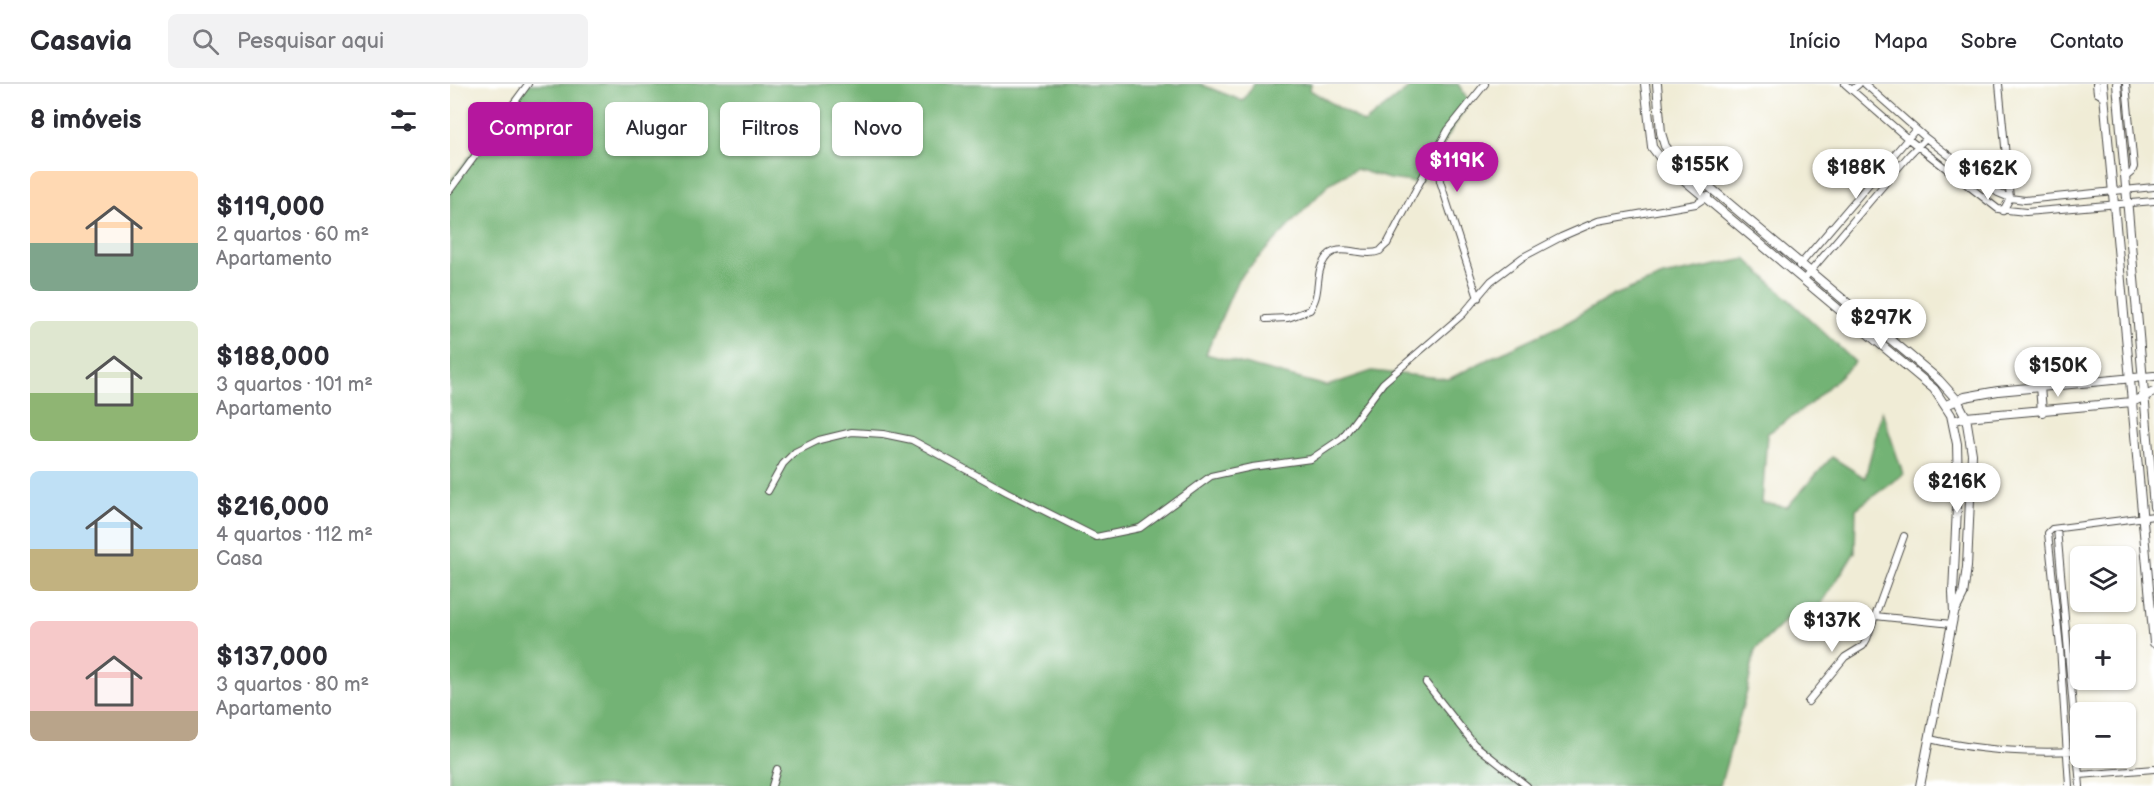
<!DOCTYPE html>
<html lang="pt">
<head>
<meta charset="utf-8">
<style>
  body { margin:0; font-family:"Balsamiq Sans",sans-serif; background:#f2f2f3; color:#2b2b33; height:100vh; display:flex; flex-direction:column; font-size:22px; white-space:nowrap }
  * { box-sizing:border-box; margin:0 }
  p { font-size:20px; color:#7c7c81 }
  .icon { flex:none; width:33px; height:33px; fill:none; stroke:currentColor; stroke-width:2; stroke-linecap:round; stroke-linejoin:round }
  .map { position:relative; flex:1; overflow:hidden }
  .drawer { display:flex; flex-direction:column; background:#fff; width:450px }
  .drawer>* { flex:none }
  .banner { position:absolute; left:18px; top:18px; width:570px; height:54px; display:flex; gap:12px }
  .buttons { position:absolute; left:1620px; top:462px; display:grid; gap:12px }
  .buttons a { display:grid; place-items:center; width:66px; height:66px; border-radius:9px; background:#fff; box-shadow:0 2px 4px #0004; font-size:30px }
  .price { position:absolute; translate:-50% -51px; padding:0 14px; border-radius:21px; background:#fff; color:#222; font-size:20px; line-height:39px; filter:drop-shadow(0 2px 3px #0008) }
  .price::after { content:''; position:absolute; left:50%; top:36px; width:18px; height:14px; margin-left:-9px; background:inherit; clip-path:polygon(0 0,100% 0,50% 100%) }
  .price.current { background:#b5179e; color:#fff }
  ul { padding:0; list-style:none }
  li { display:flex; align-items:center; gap:18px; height:150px; padding:0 30px }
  li span { display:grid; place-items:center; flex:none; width:168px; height:120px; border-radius:9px; color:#555 }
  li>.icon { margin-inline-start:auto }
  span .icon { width:72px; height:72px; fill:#fffc; stroke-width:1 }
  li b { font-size:26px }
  h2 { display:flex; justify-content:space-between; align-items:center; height:72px; padding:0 30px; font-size:26px }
  .pill { padding:0 21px; border-radius:9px; background:#fff; box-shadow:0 2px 4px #0004; font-size:21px; line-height:54px }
  .pill.current { background:#b5179e; color:#fff }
  header { display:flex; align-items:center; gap:36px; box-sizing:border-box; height:84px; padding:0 30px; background:#fff; border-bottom:2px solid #e1e1e2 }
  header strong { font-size:28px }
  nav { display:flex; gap:33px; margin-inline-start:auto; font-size:21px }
  .search { width:420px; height:54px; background:#f2f2f3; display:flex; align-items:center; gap:15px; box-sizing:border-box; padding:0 21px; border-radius:9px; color:#7c7c81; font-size:22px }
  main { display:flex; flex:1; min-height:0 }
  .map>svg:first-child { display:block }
</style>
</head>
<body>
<header>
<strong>Casavia</strong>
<div class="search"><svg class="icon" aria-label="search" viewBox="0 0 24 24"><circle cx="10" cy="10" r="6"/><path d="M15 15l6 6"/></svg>Pesquisar aqui</div>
<nav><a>Início</a><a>Mapa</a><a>Sobre</a><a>Contato</a></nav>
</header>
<main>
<section class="drawer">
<h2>8 imóveis<svg class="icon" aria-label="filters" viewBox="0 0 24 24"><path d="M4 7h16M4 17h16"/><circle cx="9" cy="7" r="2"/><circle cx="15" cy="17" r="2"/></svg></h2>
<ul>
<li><span style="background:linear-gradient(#ffd9b3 60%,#7fa58c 0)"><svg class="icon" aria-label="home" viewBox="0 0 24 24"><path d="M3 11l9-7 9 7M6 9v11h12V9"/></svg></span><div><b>$119,000</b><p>2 quartos · 60 m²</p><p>Apartamento</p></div></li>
<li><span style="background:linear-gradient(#dfe7d0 60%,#8fb573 0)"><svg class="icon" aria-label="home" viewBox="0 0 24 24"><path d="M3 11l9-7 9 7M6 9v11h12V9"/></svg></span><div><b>$188,000</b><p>3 quartos · 101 m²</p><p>Apartamento</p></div></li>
<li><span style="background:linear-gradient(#bfe0f5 65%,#c2b280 0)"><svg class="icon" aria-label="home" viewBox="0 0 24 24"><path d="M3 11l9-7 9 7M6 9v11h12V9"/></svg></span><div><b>$216,000</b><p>4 quartos · 112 m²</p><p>Casa</p></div></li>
<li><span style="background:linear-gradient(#f6c9c9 75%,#b9a48a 0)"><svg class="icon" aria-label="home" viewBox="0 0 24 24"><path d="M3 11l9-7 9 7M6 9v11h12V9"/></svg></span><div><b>$137,000</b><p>3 quartos · 80 m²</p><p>Apartamento</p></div></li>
</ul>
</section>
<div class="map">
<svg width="1704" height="702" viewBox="0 0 1704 702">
  <rect width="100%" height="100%" fill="#fff"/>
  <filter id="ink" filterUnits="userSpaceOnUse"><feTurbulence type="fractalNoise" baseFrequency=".0167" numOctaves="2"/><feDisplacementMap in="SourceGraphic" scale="12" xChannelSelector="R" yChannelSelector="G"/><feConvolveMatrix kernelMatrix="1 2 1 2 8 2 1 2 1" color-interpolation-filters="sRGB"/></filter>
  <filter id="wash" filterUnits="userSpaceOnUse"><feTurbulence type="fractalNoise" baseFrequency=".008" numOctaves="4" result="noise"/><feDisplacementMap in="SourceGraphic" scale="24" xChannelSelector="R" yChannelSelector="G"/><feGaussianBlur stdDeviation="1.35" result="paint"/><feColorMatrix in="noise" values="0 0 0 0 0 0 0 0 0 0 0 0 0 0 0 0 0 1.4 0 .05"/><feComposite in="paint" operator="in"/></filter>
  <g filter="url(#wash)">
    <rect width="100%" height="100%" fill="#f0ecd6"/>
    <path fill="#73b375" stroke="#4f6f50" stroke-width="1.5" d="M 75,0 L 750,0 L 793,17 L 804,0 L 861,0 L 860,6 L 914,39 L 964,0 L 1008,0 L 1019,17 L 970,99 L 939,95 L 906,85 L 880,99 L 788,195 L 756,270 L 877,302 L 922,287 L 999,295 L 1044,272 L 1118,238 L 1162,212 L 1213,192 L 1296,175 L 1405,278 L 1359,321 L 1317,350 L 1312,419 L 1337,423 L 1382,373 L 1415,394 L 1432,327 L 1453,390 L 1406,425 L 1405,468 L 1357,542 L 1343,529 L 1305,566 L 1297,607 L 1270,702 L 0,702 L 0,98 Z"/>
  </g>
  <g filter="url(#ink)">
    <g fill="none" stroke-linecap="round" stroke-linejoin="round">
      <defs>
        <path id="street" d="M 1395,0 L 1457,54 L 1548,125 L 1576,128 L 1704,117
          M 1415,0 L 1476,54 L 1548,109 L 1560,114 L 1575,116 L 1704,103
          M 1549,0 L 1560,114 L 1553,127
          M 1646,0 L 1647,9 L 1654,13
          M 1402,6 L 1409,0
          M 1676,93 L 1682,88 L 1684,83 L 1676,0
          M 0,106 L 78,0
          M 1349,182 L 1466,45
          M 1354,195 L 1460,70 L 1476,54
          M 1028,214 L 990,97 L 987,66 L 998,46 L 1035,0
          M 816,235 L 838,234 L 860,226 C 862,222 865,217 866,212 C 869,200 867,186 875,175 C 887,156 913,175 930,167 C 930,166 936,161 937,160 L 987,66
          M 318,407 L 333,380 L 345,368 L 369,356 L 402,348 L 433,350 L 462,356 L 557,408 L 646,453 L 690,444 L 761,392 L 802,383 L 861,375 L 892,354 L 933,299 L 1013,230 L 1041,197 L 1073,173 L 1111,153 L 1148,137 L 1246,120 L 1258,112
          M 1607,445 L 1630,702
          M 1454,452 L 1425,532 L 1502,540
          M 976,599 L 1024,660 L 1077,702
          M 1358,618 L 1395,573 L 1413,562 L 1417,555 L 1425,532
          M 1480,655 C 1528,667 1579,669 1628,667
          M 1630,691 L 1704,685
          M 322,702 L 327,685
          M 1619,702 L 1610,563 L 1598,449 L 1602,445 L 1704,432"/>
        <path id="secondary" d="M 1195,0 L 1202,63 L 1215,80 L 1484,305 L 1501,331 L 1507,360 L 1508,402 L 1503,509 L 1504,529 L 1470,702
          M 1207,0 L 1211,49 L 1215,62 L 1225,74 L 1489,296 L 1507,316 L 1516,333 L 1522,370 L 1517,483 L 1513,511 L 1504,529
          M 1653,0 L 1704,559
          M 1667,0 L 1704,423
          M 1590,302 L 1592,328
          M 1496,321 L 1515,313 L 1548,307 L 1704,292
          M 1503,337 L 1516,333 L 1682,318 L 1704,308"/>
      </defs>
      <use href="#street" stroke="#494845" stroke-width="8"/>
      <use href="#secondary" stroke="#494845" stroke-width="10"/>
      <use href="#street" stroke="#fff" stroke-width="6"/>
      <use href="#secondary" stroke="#fff" stroke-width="8"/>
    </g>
  </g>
</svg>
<div class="buttons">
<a><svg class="icon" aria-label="layers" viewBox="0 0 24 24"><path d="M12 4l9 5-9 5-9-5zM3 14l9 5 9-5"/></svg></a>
<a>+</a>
<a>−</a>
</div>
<b class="price current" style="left:1007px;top:109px">$119K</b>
<b class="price" style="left:1250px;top:113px">$155K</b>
<b class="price" style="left:1406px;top:116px">$188K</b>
<b class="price" style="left:1538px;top:117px">$162K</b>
<b class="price" style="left:1431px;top:266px">$297K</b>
<b class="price" style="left:1608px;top:314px">$150K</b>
<b class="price" style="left:1507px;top:430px">$216K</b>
<b class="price" style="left:1382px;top:569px">$137K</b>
<div class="banner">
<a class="pill current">Comprar</a>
<a class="pill">Alugar</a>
<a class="pill">Filtros</a>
<a class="pill">Novo</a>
</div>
</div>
</main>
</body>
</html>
